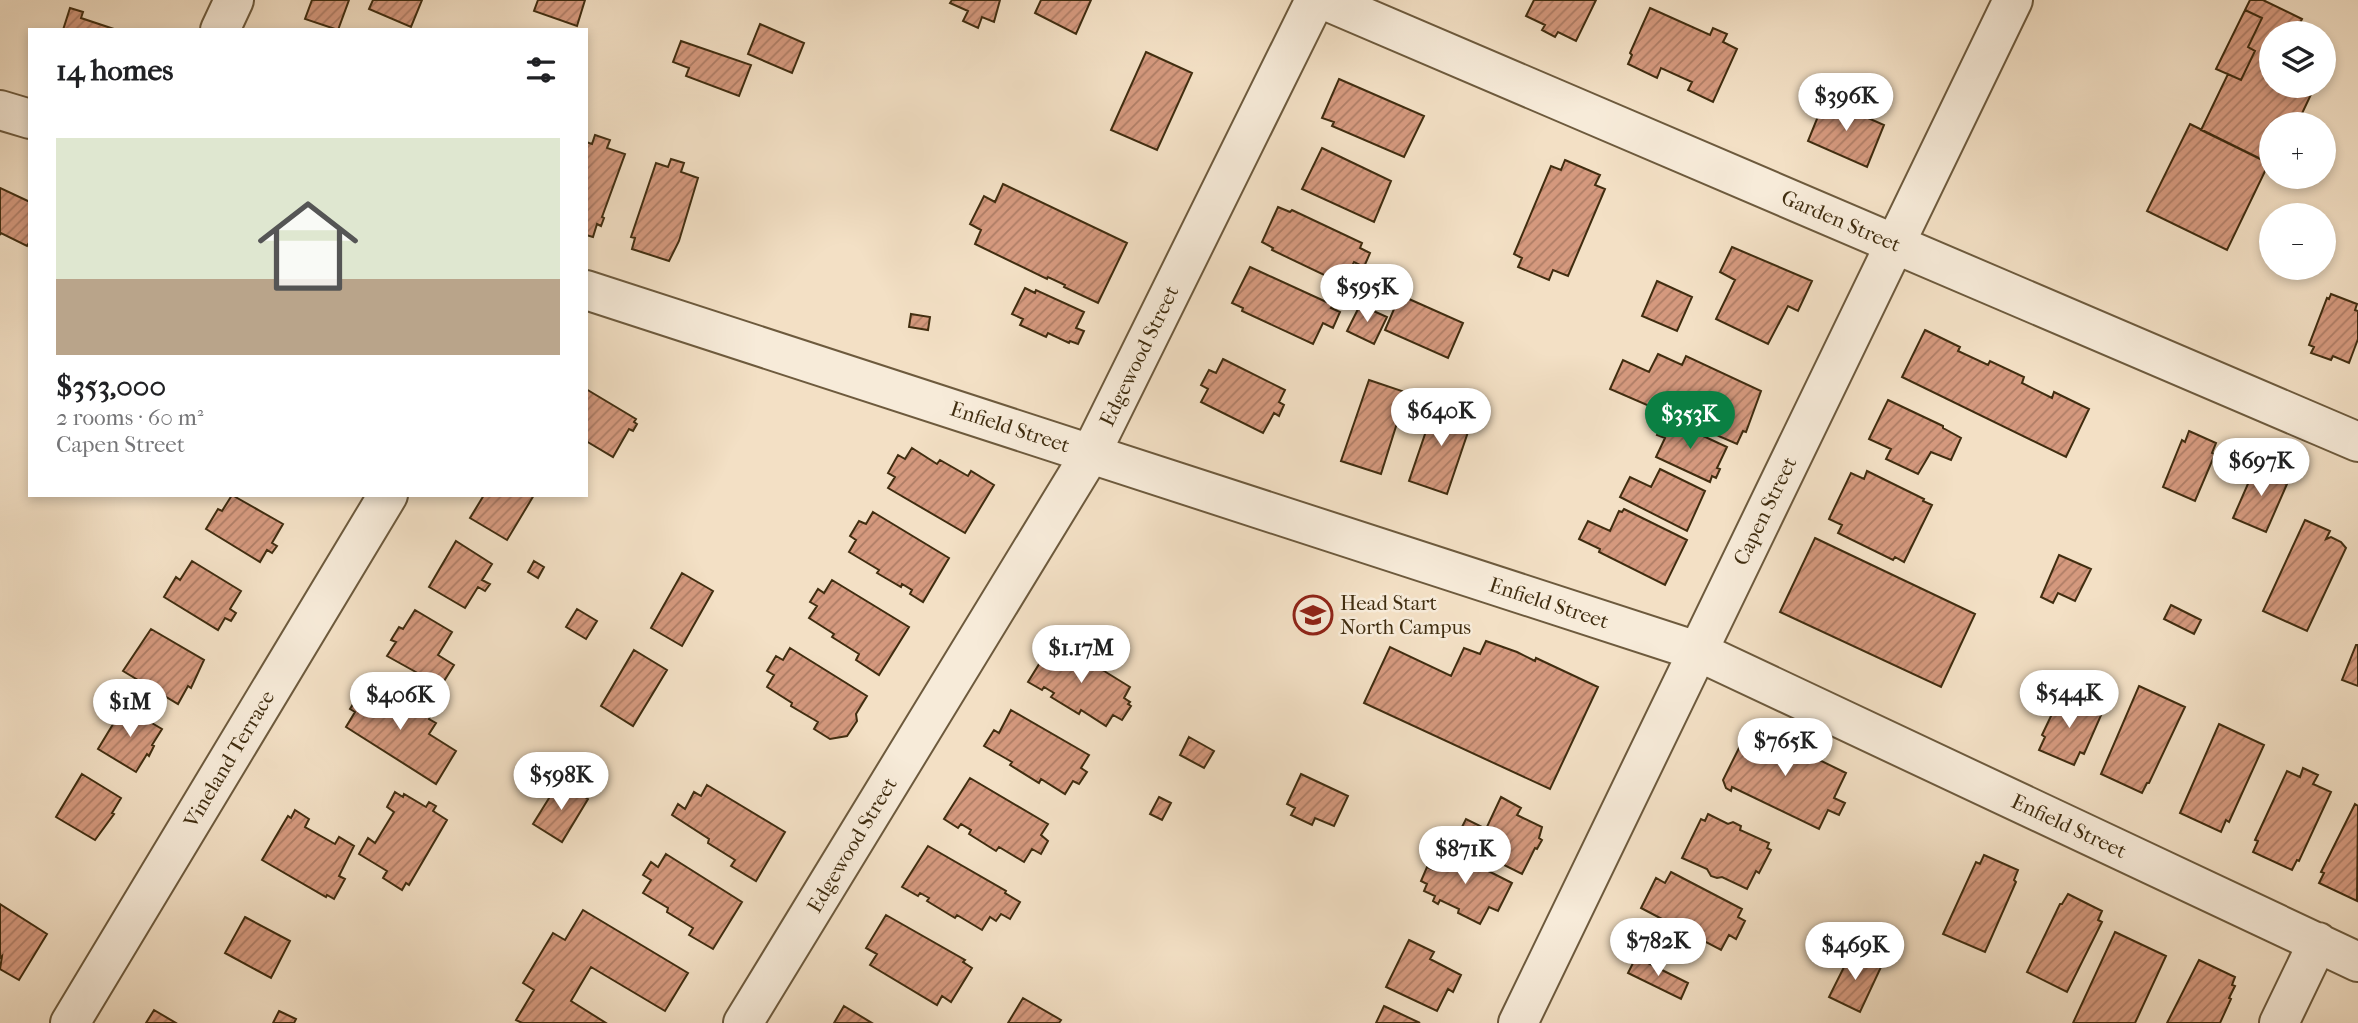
<!DOCTYPE html>
<html lang="en">
<head>
<meta charset="utf-8">
<style>
  body { margin:0; font-family:"IM FELL French Canon",serif; background:#f6f6f6; color:#202124; height:100vh; display:flex; flex-direction:column; font-size:26px; white-space:nowrap }
  * { box-sizing:border-box; margin:0 }
  p { font-size:23px; color:#757577 }
  .icon { flex:none; width:38px; height:38px; fill:none; stroke:currentColor; stroke-width:2; stroke-linecap:round; stroke-linejoin:round }
  .map { position:relative; flex:1; overflow:hidden }
  .panel { position:absolute; left:28px; top:28px; width:560px; height:469px; display:flex; flex-direction:column; background:#fff; border-radius:0px; box-shadow:0 4px 10px #0003 }
  .panel>* { flex:none }
  .controls { position:absolute; left:2259px; top:21px; display:grid; gap:14px }
  .controls a { display:grid; place-items:center; width:77px; height:77px; border-radius:50%; background:#fff; box-shadow:0 4px 10px #0003; font-size:35px }
  .price { position:absolute; translate:-50% -60px; padding:0 16px; border-radius:24px; background:#fff; color:#222; font-size:23px; line-height:46px; filter:drop-shadow(0 2px 4px #0008) }
  .price::after { content:''; position:absolute; left:50%; top:42px; width:21px; height:16px; margin-left:-10px; background:inherit; clip-path:polygon(0 0,100% 0,50% 100%) }
  .price.selected { background:#0b8043; color:#fff }
  ul { padding:0; list-style:none }
  li { display:grid; align-content:center; gap:14px; height:371px; padding:0 28px }
  li+li { border-top:2px solid #e0e0e0 }
  li span { display:grid; place-items:center; height:217px; border-radius:0px; color:#555 }
  li>.icon { margin-inline-start:auto }
  span .icon { width:126px; height:126px; fill:#fffc; stroke-width:1 }
  li b { font-size:30px }
  h2 { display:flex; justify-content:space-between; align-items:center; height:84px; padding:0 28px; font-size:30px }
  .map>svg:first-child { display:block }
</style>
</head>
<body>
<div class="map">
<svg width="2358" height="1023" viewBox="0 0 2358 1023">
  <defs>
    <pattern id="building-hatch" width="6" height="6" patternUnits="userSpaceOnUse" patternTransform="scale(1.75)"><rect width="6" height="6" fill="#d5997e"/><path d="M-1 1l2-2M0 6l6-6M5 7l2-2" fill="none" stroke="#ae7d66"/></pattern>
  </defs>
  <rect width="100%" height="100%" fill="#f3e0c5"/>
  <filter id="stains"><feTurbulence type="fractalNoise" baseFrequency=".00286" numOctaves="4"/><feColorMatrix values="0 0 0 0 .2 0 0 0 0 .09 0 0 0 0 .02 0 0 0 .5 -.17"/></filter>
  <radialGradient id="worn" r=".72"><stop offset=".6" stop-color="#630" stop-opacity="0"/><stop offset="1" stop-color="#630" stop-opacity=".3"/></radialGradient>
  <path fill="url(#building-hatch)" stroke="#402d10" stroke-width="2" d="M 312,0 L 349,0 L 338,30 L 305,19 Z
    M 373,0 L 422,0 L 411,27 L 369,9 Z
    M 538,0 L 585,0 L 577,26 L 534,11 Z
    M 952,0 L 1000,0 L 994,22 L 982,17 L 978,28 L 963,21 L 968,11 L 950,3 Z
    M 1041,0 L 1091,0 L 1076,34 L 1035,13 Z
    M 1534,0 L 1596,0 L 1576,41 L 1558,32 L 1555,37 L 1542,30 L 1545,25 L 1526,16 Z
    M 2250,0 L 2263,0 L 2302,19 L 2295,33 L 2272,33 L 2272,86 L 2315,86 L 2297,124 L 2272,124 L 2272,165 L 2201,130 L 2228,74 L 2241,80 L 2255,51 L 2248,47 L 2262,18 L 2245,10 Z
    M 70,8 L 83,12 L 81,18 L 117,30 L 63,30 Z
    M 1650,8 L 1710,35 L 1713,28 L 1727,34 L 1723,42 L 1737,49 L 1713,102 L 1688,90 L 1692,82 L 1661,68 L 1657,78 L 1628,64 L 1632,55 L 1630,53 Z
    M 2245,10 L 2262,18 L 2248,47 L 2255,51 L 2241,80 L 2216,69 Z
    M 760,24 L 804,43 L 792,73 L 748,54 Z
    M 681,41 L 751,65 L 739,96 L 686,76 L 689,68 L 673,62 Z
    M 1146,52 L 1192,73 L 1157,150 L 1111,130 Z
    M 1339,79 L 1424,116 L 1404,157 L 1332,126 L 1334,122 L 1322,118 Z
    M 1825,99 L 1884,125 L 1867,167 L 1808,141 Z
    M 2190,124 L 2269,163 L 2227,250 L 2147,211 Z
    M 595,135 L 610,140 L 607,148 L 625,154 L 602,217 L 604,218 L 601,226 L 597,224 L 593,237 L 586,235 L 586,142 L 592,144 Z
    M 1322,148 L 1391,181 L 1374,222 L 1302,189 Z
    M 671,159 L 684,163 L 681,172 L 698,178 L 679,241 L 669,261 L 632,249 L 635,238 L 631,237 L 656,163 L 668,167 Z
    M 1565,160 L 1600,175 L 1595,185 L 1605,189 L 1568,276 L 1553,270 L 1549,280 L 1518,267 L 1522,258 L 1514,254 L 1551,166 L 1561,170 Z
    M 1003,184 L 1127,243 L 1098,303 L 1064,287 L 1065,285 L 1048,277 L 1047,279 L 975,244 L 981,230 L 970,224 L 984,196 L 995,202 Z
    M 0,188 L 30,202 L 30,241 L 27,246 L 1,233 L 0,235 Z
    M 1278,207 L 1290,212 L 1292,210 L 1362,243 L 1360,248 L 1370,253 L 1364,267 L 1354,262 L 1343,284 L 1272,250 L 1273,248 L 1262,242 Z
    M 1732,247 L 1812,281 L 1798,311 L 1788,306 L 1768,344 L 1716,319 L 1735,280 L 1720,272 Z
    M 1250,267 L 1333,305 L 1331,308 L 1340,312 L 1333,328 L 1323,323 L 1313,344 L 1242,311 L 1243,308 L 1232,303 Z
    M 1657,281 L 1692,297 L 1677,331 L 1642,316 Z
    M 1025,288 L 1035,293 L 1036,290 L 1084,312 L 1076,328 L 1084,331 L 1078,344 L 1070,341 L 1069,343 L 1048,333 L 1046,337 L 1020,325 L 1023,319 L 1012,314 Z
    M 2331,294 L 2357,304 L 2355,310 L 2358,311 L 2358,339 L 2349,363 L 2333,356 L 2331,360 L 2311,353 L 2314,347 L 2309,345 L 2327,298 L 2329,299 Z
    M 1400,295 L 1463,323 L 1448,358 L 1385,330 Z
    M 1360,305 L 1387,317 L 1374,344 L 1347,331 Z
    M 911,314 L 930,317 L 928,330 L 909,327 Z
    M 1925,330 L 1960,347 L 1958,351 L 1988,365 L 1990,361 L 2024,377 L 2022,383 L 2052,398 L 2054,392 L 2089,409 L 2066,457 L 1902,377 Z
    M 1658,354 L 1682,365 L 1686,356 L 1761,391 L 1746,432 L 1743,431 L 1737,444 L 1610,389 L 1623,360 L 1649,372 Z
    M 1223,359 L 1285,390 L 1279,402 L 1284,405 L 1279,416 L 1274,413 L 1263,433 L 1201,402 L 1208,389 L 1201,385 L 1209,370 L 1216,373 Z
    M 1369,380 L 1402,391 L 1398,402 L 1403,404 L 1381,474 L 1341,461 Z
    M 586,389 L 636,419 L 634,422 L 637,424 L 633,431 L 629,429 L 613,457 L 586,441 Z
    M 1888,400 L 1943,426 L 1943,428 L 1961,438 L 1951,460 L 1931,452 L 1918,474 L 1886,459 L 1891,449 L 1869,439 Z
    M 1436,402 L 1469,413 L 1465,424 L 1470,426 L 1447,494 L 1409,481 Z
    M 1664,421 L 1672,425 L 1673,422 L 1727,447 L 1717,468 L 1720,469 L 1716,478 L 1712,476 L 1710,482 L 1656,457 L 1665,438 L 1657,435 Z
    M 2189,431 L 2216,443 L 2212,453 L 2215,454 L 2195,501 L 2163,487 L 2182,440 L 2185,442 Z
    M 912,448 L 937,464 L 940,460 L 968,476 L 971,471 L 994,485 L 965,533 L 888,488 L 895,477 L 888,473 L 898,455 L 905,459 Z
    M 2260,464 L 2287,475 L 2284,483 L 2287,484 L 2266,532 L 2233,518 L 2254,470 L 2257,471 Z
    M 1660,469 L 1705,491 L 1687,531 L 1620,497 L 1630,477 L 1651,487 Z
    M 1867,471 L 1924,499 L 1923,501 L 1932,505 L 1904,562 L 1895,557 L 1893,560 L 1838,533 L 1842,525 L 1829,519 L 1851,473 L 1864,479 Z
    M 232,495 L 283,524 L 272,543 L 277,546 L 272,553 L 267,550 L 260,562 L 206,529 L 218,509 L 222,511 Z
    M 484,495 L 534,495 L 507,540 L 470,518 Z
    M 1624,509 L 1687,540 L 1665,585 L 1599,552 L 1600,549 L 1579,539 L 1588,521 L 1610,531 L 1619,511 L 1622,512 Z
    M 873,512 L 949,558 L 923,602 L 910,594 L 912,590 L 902,584 L 901,587 L 877,573 L 879,570 L 849,552 L 856,540 L 850,536 L 859,521 L 866,524 Z
    M 2305,520 L 2330,531 L 2326,539 L 2331,537 L 2341,542 L 2346,548 L 2307,631 L 2263,611 Z
    M 1815,538 L 1975,614 L 1941,687 L 1780,612 Z
    M 456,541 L 492,564 L 482,580 L 490,584 L 485,591 L 478,587 L 465,608 L 429,587 Z
    M 2059,555 L 2091,569 L 2075,601 L 2058,593 L 2053,603 L 2041,597 Z
    M 192,561 L 241,591 L 230,609 L 236,613 L 231,621 L 225,618 L 218,630 L 164,597 L 176,577 L 180,580 Z
    M 534,561 L 544,567 L 538,578 L 528,572 Z
    M 682,573 L 713,591 L 682,646 L 651,628 Z
    M 832,580 L 909,627 L 879,675 L 856,660 L 859,654 L 832,637 L 834,634 L 809,618 L 817,606 L 810,602 L 818,589 L 824,593 Z
    M 2171,605 L 2201,620 L 2194,634 L 2164,619 Z
    M 577,609 L 597,621 L 586,639 L 566,627 Z
    M 415,610 L 452,632 L 438,655 L 454,665 L 441,686 L 387,656 L 396,642 L 391,640 L 399,627 L 403,629 Z
    M 151,629 L 204,660 L 191,688 L 188,686 L 178,704 L 123,671 Z
    M 1054,640 L 1130,687 L 1124,698 L 1130,702 L 1128,704 L 1131,706 L 1122,720 L 1113,715 L 1106,726 L 1081,710 L 1079,714 L 1051,697 L 1054,693 L 1044,687 L 1042,690 L 1028,682 Z
    M 1486,641 L 1517,652 L 1535,661 L 1536,658 L 1598,687 L 1550,789 L 1364,703 L 1390,647 L 1451,676 L 1464,648 L 1480,654 Z
    M 2356,645 L 2358,645 L 2358,686 L 2342,680 Z
    M 790,648 L 867,696 L 856,714 L 857,721 L 847,736 L 830,739 L 814,729 L 818,722 L 791,706 L 792,703 L 767,687 L 774,675 L 767,671 L 776,656 L 783,660 Z
    M 634,650 L 667,670 L 633,726 L 601,706 Z
    M 373,682 L 430,717 L 429,719 L 436,723 L 429,734 L 456,751 L 436,784 L 346,727 L 355,712 L 350,709 L 355,701 L 359,704 Z
    M 2139,686 L 2185,707 L 2149,783 L 2147,783 L 2142,793 L 2101,774 Z
    M 2061,695 L 2102,713 L 2084,754 L 2080,752 L 2074,765 L 2039,750 L 2045,737 L 2042,735 Z
    M 131,705 L 137,708 L 135,713 L 162,729 L 152,745 L 154,746 L 149,756 L 147,754 L 136,772 L 98,749 L 124,706 L 129,709 Z
    M 1011,710 L 1089,755 L 1081,768 L 1087,772 L 1079,784 L 1073,781 L 1065,794 L 1041,779 L 1039,783 L 1010,765 L 1012,762 L 984,746 L 994,730 L 999,733 Z
    M 2219,724 L 2264,745 L 2229,822 L 2226,820 L 2221,832 L 2180,813 Z
    M 1755,725 L 1761,727 L 1760,731 L 1846,773 L 1834,798 L 1845,803 L 1839,815 L 1828,810 L 1819,829 L 1732,787 L 1731,791 L 1726,788 L 1723,780 L 1749,728 Z
    M 1189,737 L 1214,751 L 1204,768 L 1180,755 Z
    M 2303,768 L 2318,775 L 2313,784 L 2331,792 L 2299,861 L 2297,860 L 2292,870 L 2253,852 L 2258,841 L 2255,840 L 2287,771 L 2300,777 Z
    M 82,774 L 121,798 L 112,813 L 114,814 L 95,840 L 56,817 Z
    M 1301,774 L 1348,796 L 1334,826 L 1315,818 L 1312,825 L 1291,815 L 1295,808 L 1287,804 Z
    M 970,778 L 1048,824 L 1041,835 L 1048,841 L 1041,854 L 1032,849 L 1024,862 L 999,847 L 996,851 L 969,834 L 971,830 L 961,824 L 958,828 L 944,819 Z
    M 559,782 L 588,799 L 562,842 L 533,824 Z
    M 707,785 L 785,832 L 756,881 L 731,866 L 735,860 L 708,843 L 709,839 L 672,815 L 678,804 L 685,809 L 694,792 L 701,796 Z
    M 395,792 L 403,797 L 404,794 L 426,807 L 429,802 L 436,806 L 433,811 L 447,820 L 409,885 L 406,883 L 402,890 L 383,878 L 387,871 L 359,854 L 368,838 L 375,843 L 394,812 L 387,807 Z
    M 1159,797 L 1171,803 L 1162,820 L 1150,814 Z
    M 1501,797 L 1521,808 L 1517,815 L 1542,827 L 1539,838 L 1542,840 L 1537,849 L 1535,848 L 1522,874 L 1470,848 L 1468,854 L 1452,846 L 1455,840 L 1450,838 L 1454,828 L 1460,831 L 1466,819 L 1486,829 Z
    M 2355,804 L 2358,806 L 2357,901 L 2319,883 L 2324,873 L 2321,872 Z
    M 295,810 L 309,819 L 305,827 L 335,844 L 339,837 L 354,846 L 339,876 L 345,879 L 334,899 L 327,895 L 326,897 L 262,860 L 288,816 L 291,818 Z
    M 1708,814 L 1728,824 L 1733,822 L 1741,826 L 1740,830 L 1769,843 L 1767,848 L 1771,850 L 1759,873 L 1756,871 L 1747,889 L 1722,877 L 1717,878 L 1711,876 L 1707,869 L 1682,858 L 1701,819 L 1705,821 Z
    M 928,846 L 1006,891 L 1005,893 L 1020,902 L 1010,919 L 1001,914 L 996,921 L 990,917 L 982,930 L 957,915 L 955,918 L 927,901 L 929,898 L 920,893 L 918,896 L 902,887 Z
    M 1445,849 L 1512,883 L 1498,911 L 1489,907 L 1480,924 L 1458,913 L 1459,909 L 1440,900 L 1438,904 L 1433,901 L 1435,896 L 1424,891 L 1427,884 L 1421,881 L 1427,867 L 1434,870 Z
    M 666,854 L 742,902 L 713,949 L 689,935 L 693,928 L 667,912 L 668,908 L 643,893 L 651,880 L 643,875 L 651,862 L 658,867 Z
    M 1984,855 L 2018,870 L 2014,880 L 2016,882 L 1985,952 L 1943,934 L 1976,862 L 1980,864 Z
    M 1671,872 L 1742,909 L 1738,917 L 1745,921 L 1736,939 L 1729,935 L 1721,950 L 1641,908 L 1656,878 L 1665,883 Z
    M 2068,894 L 2102,911 L 2098,920 L 2102,922 L 2067,992 L 2027,972 L 2060,904 L 2062,904 Z
    M 0,904 L 47,934 L 19,980 L 0,969 L 2,956 L 0,958 Z
    M 583,910 L 688,973 L 665,1011 L 591,967 L 571,1001 L 606,1023 L 522,1023 L 516,1020 L 534,990 L 523,983 L 553,933 L 565,940 Z
    M 886,915 L 965,960 L 963,962 L 972,968 L 951,1002 L 942,996 L 937,1005 L 870,965 L 877,954 L 866,948 Z
    M 245,917 L 290,941 L 271,978 L 225,953 Z
    M 2115,932 L 2166,956 L 2135,1023 L 2073,1023 Z
    M 1409,940 L 1434,952 L 1430,959 L 1461,975 L 1453,992 L 1448,989 L 1437,1011 L 1386,987 Z
    M 1851,953 L 1881,967 L 1860,1012 L 1829,997 Z
    M 1636,957 L 1688,983 L 1681,999 L 1628,973 Z
    M 2199,960 L 2235,977 L 2232,985 L 2235,986 L 2229,998 L 2231,999 L 2220,1023 L 2167,1023 Z
    M 1023,998 L 1061,1020 L 1059,1023 L 1008,1023 Z
    M 844,1006 L 872,1023 L 834,1023 Z
    M 1384,1006 L 1420,1023 L 1376,1023 Z
    M 154,1010 L 176,1023 L 146,1023 Z
    M 279,1011 L 296,1019 L 294,1023 L 273,1023 Z"/>
  <g fill="none" stroke-linecap="round" stroke-linejoin="round">
    <defs>
      <path id="minor" d="M 1324,0 L 2358,442
        M 220,30 L 234,0
        M 0,110 L 30,119
        M 586,290 L 1697,651 L 2358,962
        M 70,1023 L 388,495
        M 743,1023 L 1091,453 L 1315,0
        M 1518,1023 L 2013,0
        M 2279,1023 L 2318,942"/>
    </defs>
    <use href="#minor" stroke="#6d5a3d" stroke-width="42"/>
    <use href="#minor" stroke="#f7ebd9" stroke-width="38"/>
  </g>
  <defs>
    <symbol id="school-ring" viewBox="-11 -11 22 22"><circle r="9.5" fill="#f7ebd9" stroke="#8f2418" stroke-width="1.5"/><path d="M0-5L7-2L0 1L-7-2ZM-4 1L0 2.5L4 1V4Q0 6-4 4Z" fill="#8f2418"/></symbol>
  </defs>
  <g fill-rule="evenodd">
    <use href="#school-ring" x="1291" y="593" width="44" height="44"/>
  </g>
  <g text-anchor="middle" dominant-baseline="central" stroke-width="5" stroke-linejoin="round" paint-order="stroke">
    <g font-size="21" fill="#402d10" stroke="#f7ebd9">
      <text transform="translate(1841 221) rotate(23)">Garden Street</text>
      <text transform="translate(1139 356) rotate(-64)">Edgewood Street</text>
      <text transform="translate(1010 427) rotate(18)">Enfield Street</text>
      <text transform="translate(1765 511) rotate(-64)">Capen Street</text>
      <text transform="translate(1549 603) rotate(18)">Enfield Street</text>
      <text transform="translate(229 759) rotate(-59)">Vineland Terrace</text>
      <text transform="translate(2069 826) rotate(25)">Enfield Street</text>
      <text transform="translate(852 845) rotate(-59)">Edgewood Street</text>
    </g>
    <g font-size="21" fill="#402d10" stroke="#f7ebd9" text-anchor="start">
      <text x="1340" y="603">Head Start<tspan x="1340" dy="24">North Campus</tspan></text>
    </g>
  </g>
  <rect width="100%" height="100%" filter="url(#stains)"/>
  <rect width="100%" height="100%" fill="url(#worn)"/>
</svg>
<div class="controls">
<a><svg class="icon" aria-label="layers" viewBox="0 0 24 24"><path d="M12 4l9 5-9 5-9-5zM3 14l9 5 9-5"/></svg></a>
<a>+</a>
<a>−</a>
</div>
<b class="price" style="left:1846px;top:133px">$396K</b>
<b class="price" style="left:1367px;top:324px">$595K</b>
<b class="price" style="left:1441px;top:448px">$640K</b>
<b class="price selected" style="left:1690px;top:451px">$353K</b>
<b class="price" style="left:2261px;top:498px">$697K</b>
<b class="price" style="left:1081px;top:685px">$1.17M</b>
<b class="price" style="left:2069px;top:730px">$544K</b>
<b class="price" style="left:400px;top:732px">$406K</b>
<b class="price" style="left:130px;top:739px">$1M</b>
<b class="price" style="left:1785px;top:778px">$765K</b>
<b class="price" style="left:561px;top:812px">$598K</b>
<b class="price" style="left:1465px;top:886px">$871K</b>
<b class="price" style="left:1658px;top:978px">$782K</b>
<b class="price" style="left:1855px;top:982px">$469K</b>
<section class="panel">
<h2>14 homes<svg class="icon" aria-label="filters" viewBox="0 0 24 24"><path d="M4 7h16M4 17h16"/><circle cx="9" cy="7" r="2"/><circle cx="15" cy="17" r="2"/></svg></h2>
<ul>
<li><span style="background:linear-gradient(#dfe7d0 65%,#b9a48a 0)"><svg class="icon" aria-label="home" viewBox="0 0 24 24"><path d="M3 11l9-7 9 7M6 9v11h12V9"/></svg></span><div><b>$353,000</b><p>2 rooms · 60 m²</p><p>Capen Street</p></div></li>
</ul>
</section>
</div>
</body>
</html>
